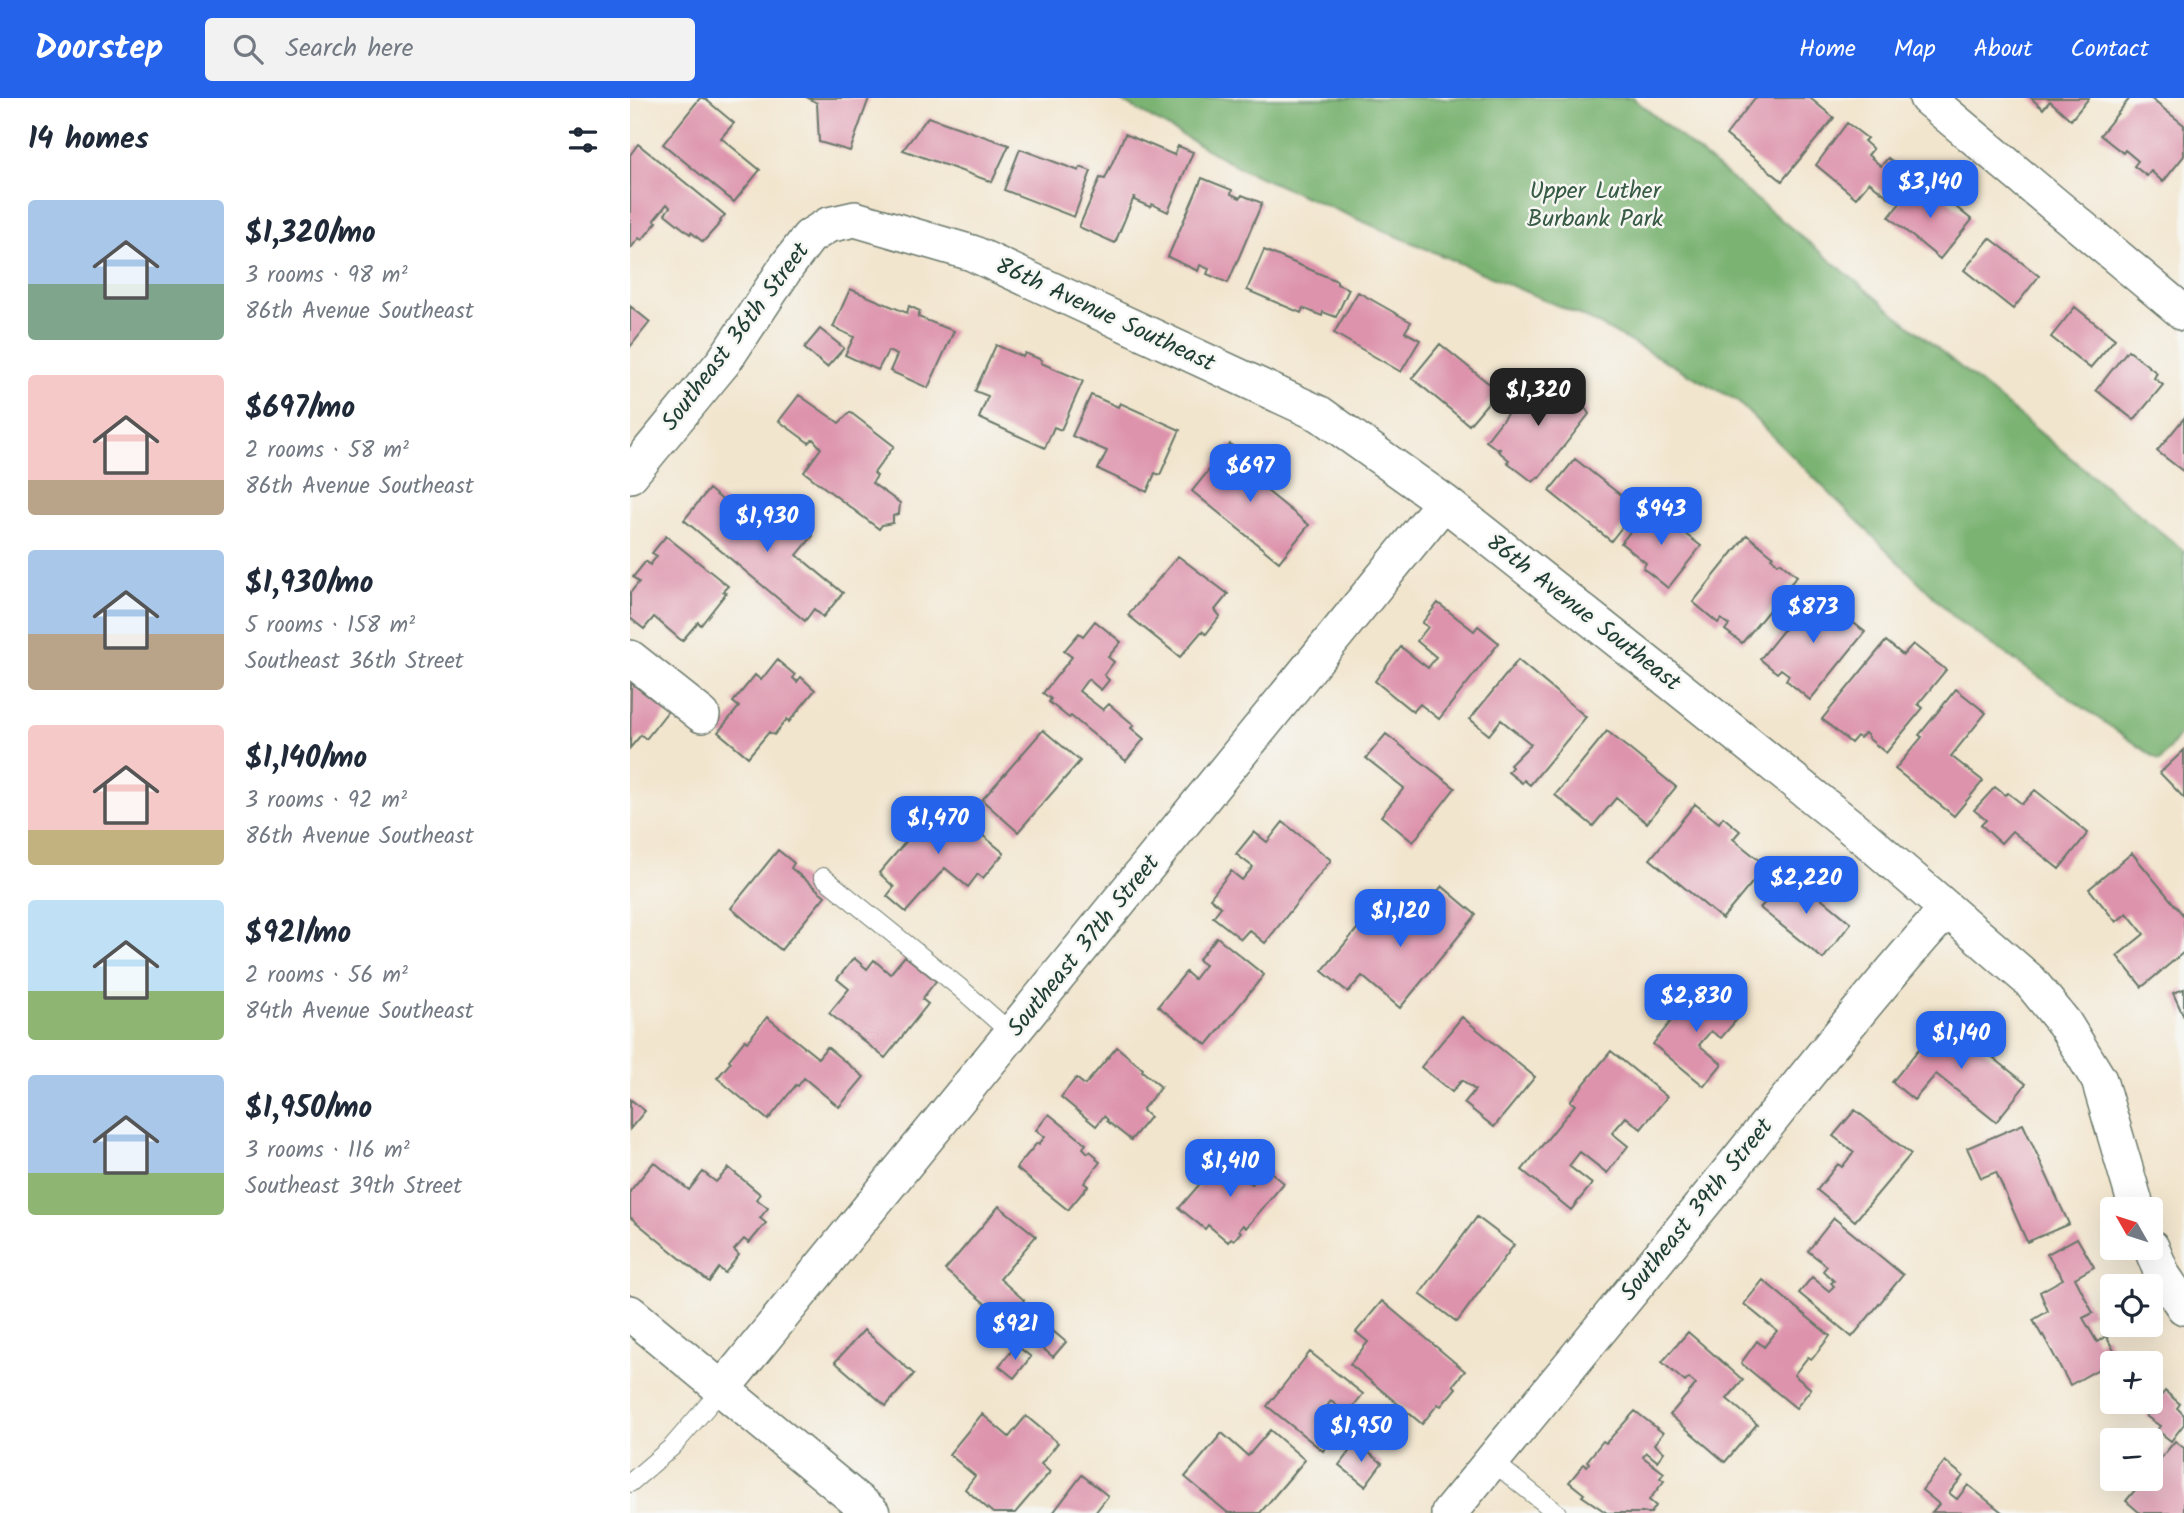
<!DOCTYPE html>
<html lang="en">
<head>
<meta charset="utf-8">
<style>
  body { margin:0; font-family:Kalam,sans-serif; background:#f2f2f3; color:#1f2937; height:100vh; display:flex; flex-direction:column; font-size:26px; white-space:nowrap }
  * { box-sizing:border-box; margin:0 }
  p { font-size:23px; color:#747a83 }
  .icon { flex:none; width:38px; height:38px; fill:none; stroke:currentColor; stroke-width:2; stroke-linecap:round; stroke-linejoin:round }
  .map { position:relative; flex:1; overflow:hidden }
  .details { display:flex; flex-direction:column; background:#fff; width:630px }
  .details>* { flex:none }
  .needle { width:46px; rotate:309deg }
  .tools { position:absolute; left:1470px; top:1099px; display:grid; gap:14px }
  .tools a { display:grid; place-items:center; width:63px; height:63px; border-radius:7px; background:#fff; box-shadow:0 7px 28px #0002; font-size:35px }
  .price { position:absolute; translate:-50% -60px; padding:0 16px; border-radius:14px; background:#2563eb; color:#fff; font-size:23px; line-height:46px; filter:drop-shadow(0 2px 4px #0008) }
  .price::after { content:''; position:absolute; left:50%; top:42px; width:21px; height:16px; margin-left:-10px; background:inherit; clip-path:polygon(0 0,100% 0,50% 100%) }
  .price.on { background:#222; color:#fff }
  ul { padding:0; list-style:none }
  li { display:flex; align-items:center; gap:21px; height:175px; padding:0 28px }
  li span { display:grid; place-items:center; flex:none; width:196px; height:140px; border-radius:7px; color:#555 }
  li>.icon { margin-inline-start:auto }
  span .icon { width:84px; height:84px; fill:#fffc; stroke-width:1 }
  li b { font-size:30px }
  h2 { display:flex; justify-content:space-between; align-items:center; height:84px; padding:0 28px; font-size:30px }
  header { display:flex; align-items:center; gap:42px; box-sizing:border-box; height:98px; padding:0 35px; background:#2563eb; color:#fff }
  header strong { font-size:33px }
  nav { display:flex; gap:38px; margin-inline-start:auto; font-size:24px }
  .search { width:490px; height:63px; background:#f2f2f3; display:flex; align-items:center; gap:18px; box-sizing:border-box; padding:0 24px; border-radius:7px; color:#747a83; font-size:26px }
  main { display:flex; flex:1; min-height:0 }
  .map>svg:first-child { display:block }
</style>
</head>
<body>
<header>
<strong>Doorstep</strong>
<div class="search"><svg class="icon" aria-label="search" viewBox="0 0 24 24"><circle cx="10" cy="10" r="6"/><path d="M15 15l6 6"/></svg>Search here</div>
<nav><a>Home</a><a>Map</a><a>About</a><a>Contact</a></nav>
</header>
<main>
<section class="details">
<h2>14 homes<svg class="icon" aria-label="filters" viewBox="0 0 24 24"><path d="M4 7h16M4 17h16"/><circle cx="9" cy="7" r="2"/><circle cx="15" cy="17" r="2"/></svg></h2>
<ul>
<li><span style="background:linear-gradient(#a9c7e8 60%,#7fa58c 0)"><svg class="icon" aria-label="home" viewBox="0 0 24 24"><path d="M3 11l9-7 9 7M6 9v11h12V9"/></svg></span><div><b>$1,320/mo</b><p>3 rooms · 98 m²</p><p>86th Avenue Southeast</p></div></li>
<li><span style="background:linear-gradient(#f6c9c9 75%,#b9a48a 0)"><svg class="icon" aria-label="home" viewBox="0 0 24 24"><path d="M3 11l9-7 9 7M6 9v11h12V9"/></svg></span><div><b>$697/mo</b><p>2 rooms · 58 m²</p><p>86th Avenue Southeast</p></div></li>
<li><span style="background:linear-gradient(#a9c7e8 60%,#b9a48a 0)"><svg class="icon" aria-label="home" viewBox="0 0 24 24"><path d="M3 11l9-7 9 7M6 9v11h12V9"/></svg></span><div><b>$1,930/mo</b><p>5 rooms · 158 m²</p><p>Southeast 36th Street</p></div></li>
<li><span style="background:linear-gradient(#f6c9c9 75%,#c2b280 0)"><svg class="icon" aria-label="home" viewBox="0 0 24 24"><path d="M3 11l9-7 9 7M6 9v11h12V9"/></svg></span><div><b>$1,140/mo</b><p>3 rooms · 92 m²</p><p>86th Avenue Southeast</p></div></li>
<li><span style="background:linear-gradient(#bfe0f5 65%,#8fb573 0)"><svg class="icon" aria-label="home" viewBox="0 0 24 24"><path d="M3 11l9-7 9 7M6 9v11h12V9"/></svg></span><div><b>$921/mo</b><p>2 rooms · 56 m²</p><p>84th Avenue Southeast</p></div></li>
<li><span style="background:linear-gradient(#a9c7e8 70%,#8fb573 0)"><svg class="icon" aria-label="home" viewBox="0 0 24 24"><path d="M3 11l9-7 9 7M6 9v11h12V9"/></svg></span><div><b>$1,950/mo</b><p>3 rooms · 116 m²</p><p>Southeast 39th Street</p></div></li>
</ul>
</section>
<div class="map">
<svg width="1554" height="1415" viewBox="0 0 1554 1415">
  <rect width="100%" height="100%" fill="#f6f6f2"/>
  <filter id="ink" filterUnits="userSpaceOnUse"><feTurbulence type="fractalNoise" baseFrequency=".0143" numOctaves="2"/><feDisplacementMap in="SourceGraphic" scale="14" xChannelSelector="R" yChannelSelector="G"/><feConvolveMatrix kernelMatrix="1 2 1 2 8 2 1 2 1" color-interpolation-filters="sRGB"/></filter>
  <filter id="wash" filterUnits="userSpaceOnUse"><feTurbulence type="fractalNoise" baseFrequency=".00686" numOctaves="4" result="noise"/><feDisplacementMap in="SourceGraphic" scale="28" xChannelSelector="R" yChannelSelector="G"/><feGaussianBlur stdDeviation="1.57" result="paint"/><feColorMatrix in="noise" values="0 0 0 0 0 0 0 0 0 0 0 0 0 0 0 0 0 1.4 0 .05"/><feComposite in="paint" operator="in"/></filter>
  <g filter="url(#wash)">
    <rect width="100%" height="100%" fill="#f2e5ce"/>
    <path fill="#7ab372" stroke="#4c7853" stroke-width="2" d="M 486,0 L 1003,0 L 1554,453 L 1554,631 L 1530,663 L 1327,522 L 1106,302 L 961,222 L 616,73 Z"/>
    <g id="blocks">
      <path fill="#dd93ac" d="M 70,0 L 74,0 L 104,25 L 91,40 L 130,72 L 104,104 L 33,46 Z
        M 178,0 L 239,0 L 220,53 L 189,44 L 187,5 Z
        M 1125,0 L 1180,0 L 1204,20 L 1152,83 L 1096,37 Z
        M 1401,0 L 1459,0 L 1441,22 L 1420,3 L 1413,11 Z
        M 1500,0 L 1520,0 L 1554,27 L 1554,58 L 1533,84 L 1521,73 L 1517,78 L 1504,68 L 1508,63 L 1495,52 L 1493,55 L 1470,37 Z
        M 298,19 L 379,47 L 362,84 L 273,52 Z
        M 1217,25 L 1237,40 L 1234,43 L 1243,51 L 1238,57 L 1251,68 L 1258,60 L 1279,77 L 1261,101 L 1239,84 L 1226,100 L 1186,67 Z
        M 495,36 L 544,57 L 548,48 L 563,54 L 538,114 L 522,106 L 520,109 L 504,102 L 505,99 L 504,99 L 485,145 L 449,129 L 470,80 L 475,81 Z
        M 8,46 L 95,117 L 90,123 L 91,124 L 73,144 L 61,134 L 60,136 L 35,116 L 40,109 L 37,106 L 24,122 L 27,124 L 12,142 L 9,140 L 0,151 L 0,57 Z
        M 390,51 L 449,73 L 450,69 L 461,73 L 444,119 L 374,92 Z
        M 572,80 L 602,92 L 601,96 L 610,100 L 612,97 L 632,105 L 598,185 L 577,176 L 579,171 L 570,167 L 568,173 L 538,159 Z
        M 1285,86 L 1306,103 L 1311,97 L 1342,122 L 1310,161 L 1259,119 Z
        M 1360,140 L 1409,178 L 1383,211 L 1334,172 Z
        M 634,152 L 707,183 L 707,186 L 719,191 L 706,219 L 693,214 L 692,218 L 673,210 L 671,215 L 617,192 Z
        M 220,191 L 277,215 L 279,208 L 290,213 L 288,219 L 324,233 L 298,290 L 260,273 L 267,257 L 258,253 L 248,272 L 215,257 L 224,239 L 203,229 Z
        M 728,194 L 781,224 L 775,234 L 790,242 L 771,274 L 704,235 Z
        M 0,208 L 20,224 L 0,249 Z
        M 1445,209 L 1485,241 L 1460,270 L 1421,239 Z
        M 190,231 L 214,250 L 197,269 L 174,250 Z
        M 810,246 L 868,293 L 839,327 L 782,280 Z
        M 366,247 L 393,259 L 395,255 L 412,262 L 411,265 L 453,283 L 431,332 L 424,329 L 415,350 L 349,320 L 358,298 L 345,293 Z
        M 1498,252 L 1527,275 L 1524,280 L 1533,287 L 1504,322 L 1466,292 Z
        M 908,276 L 955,310 L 959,316 L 909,380 L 908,379 L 903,384 L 877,364 L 879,362 L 868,353 L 870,351 L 868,350 L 867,351 L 856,343 Z
        M 169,297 L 209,325 L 220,314 L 264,348 L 244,375 L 247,378 L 242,385 L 270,405 L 269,416 L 263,418 L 263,425 L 252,427 L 249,431 L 174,374 L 191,350 L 183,341 L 179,345 L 149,323 Z
        M 461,297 L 488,309 L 490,305 L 550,332 L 530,377 L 525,375 L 517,394 L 468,371 L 477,353 L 442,338 Z
        M 1554,320 L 1554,374 L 1527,353 Z
        M 600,346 L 628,369 L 620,379 L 679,427 L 649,464 L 562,393 Z
        M 945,361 L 1007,410 L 981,443 L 919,393 Z
        M 79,391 L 122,426 L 125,422 L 130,427 L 144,409 L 183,438 L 167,457 L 213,495 L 193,519 L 184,511 L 175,523 L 54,422 Z
        M 1020,409 L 1071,448 L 1038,490 L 1013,470 L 1016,465 L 991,445 Z
        M 1117,437 L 1143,458 L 1141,460 L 1148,466 L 1150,464 L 1167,478 L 1112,545 L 1095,532 L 1099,527 L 1091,521 L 1088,525 L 1063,504 Z
        M 36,438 L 98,488 L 93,493 L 96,495 L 71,527 L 68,524 L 52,543 L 24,519 L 14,531 L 0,520 L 0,495 L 9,484 L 3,479 L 16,463 L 20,467 L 27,458 L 22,455 Z
        M 548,458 L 598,496 L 585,512 L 590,518 L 576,536 L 572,533 L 550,559 L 498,517 Z
        M 1185,493 L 1203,507 L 1201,510 L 1208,516 L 1210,514 L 1235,534 L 1180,602 L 1156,582 L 1159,577 L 1151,571 L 1147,575 L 1130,561 Z
        M 808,505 L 844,533 L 848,528 L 869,545 L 809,621 L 790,606 L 783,614 L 745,583 L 771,549 L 798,570 L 806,559 L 787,543 L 798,529 L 792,525 Z
        M 465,523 L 491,544 L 478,559 L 484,564 L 474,577 L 479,582 L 471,592 L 458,581 L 449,593 L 473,612 L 479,606 L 504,627 L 501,630 L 514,641 L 496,663 L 441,618 L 439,620 L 419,604 L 421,601 L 413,595 L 442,559 L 434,553 L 449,535 L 453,538 Z
        M 1256,543 L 1273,557 L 1283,546 L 1316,572 L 1288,606 L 1293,610 L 1256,655 L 1238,640 L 1239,639 L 1235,635 L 1230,640 L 1227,638 L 1221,645 L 1192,621 Z
        M 147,562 L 165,577 L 163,580 L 167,584 L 171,579 L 185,592 L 159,624 L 157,621 L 144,637 L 139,634 L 118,659 L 88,634 L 109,609 L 103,604 L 125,577 L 131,582 Z
        M 888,562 L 956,619 L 900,687 L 894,682 L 892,685 L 878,674 L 882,669 L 880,667 L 901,646 L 871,622 L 859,637 L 840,621 Z
        M 1,585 L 38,613 L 16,641 L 11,637 L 0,650 Z
        M 1326,591 L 1356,615 L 1321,658 L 1353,683 L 1324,718 L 1265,671 L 1292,639 L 1289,637 Z
        M 413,632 L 450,663 L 388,734 L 352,702 Z
        M 977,633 L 1046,689 L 1017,725 L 986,700 L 963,728 L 925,697 Z
        M 756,636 L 825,690 L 783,744 L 751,718 L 774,690 L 736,660 Z
        M 1554,652 L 1554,700 L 1530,675 Z
        M 1365,689 L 1375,697 L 1378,695 L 1392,706 L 1405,692 L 1458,735 L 1429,771 L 1382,733 L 1371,745 L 1351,727 L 1356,722 L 1344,712 Z
        M 311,703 L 374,755 L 353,780 L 348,776 L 338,789 L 315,770 L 276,814 L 257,798 L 264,789 L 249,775 Z
        M 1065,706 L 1089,725 L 1093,719 L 1110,733 L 1103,741 L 1136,768 L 1092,821 L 1020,761 Z
        M 653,724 L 701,762 L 635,845 L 619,832 L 611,841 L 583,819 L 591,809 L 580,800 L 601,773 L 612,782 L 623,769 L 606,756 L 624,734 L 637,744 Z
        M 148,752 L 164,765 L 161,770 L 195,798 L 151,852 L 101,810 Z
        M 1502,755 L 1554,818 L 1554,854 L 1512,889 L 1487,858 L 1514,836 L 1497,815 L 1486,824 L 1459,791 Z
        M 1161,775 L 1221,825 L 1193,861 L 1130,810 Z
        M 812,788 L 846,817 L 770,910 L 732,878 L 718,894 L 692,873 L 742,813 L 771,838 Z
        M 587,839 L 634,877 L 577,947 L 528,908 L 556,874 L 564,881 L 575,867 L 568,862 Z
        M 275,858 L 306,883 L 292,901 L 298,906 L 255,960 L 199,915 L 219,891 L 207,881 L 224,860 L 237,871 L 244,862 L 260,876 Z
        M 1070,887 L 1109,919 L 1091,940 L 1081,933 L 1069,947 L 1092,966 L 1074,988 L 1023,946 Z
        M 1554,891 L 1554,919 L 1543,895 Z
        M 137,919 L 188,960 L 197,949 L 234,979 L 209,1009 L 174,980 L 168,988 L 166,987 L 138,1022 L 87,980 L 101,964 L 99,962 L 115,942 L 117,944 Z
        M 832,919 L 905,979 L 864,1029 L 834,1005 L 845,992 L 832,982 L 822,994 L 791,969 Z
        M 1314,920 L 1396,986 L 1366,1024 L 1306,976 L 1284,1002 L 1262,984 Z
        M 487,949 L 513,971 L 512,973 L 531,989 L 512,1012 L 520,1019 L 501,1042 L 477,1023 L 478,1022 L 474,1018 L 466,1028 L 431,999 L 446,980 L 455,987 Z
        M 981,953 L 1037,999 L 1011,1031 L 996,1019 L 982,1035 L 998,1048 L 977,1075 L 950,1054 L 939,1068 L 962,1086 L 941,1112 L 892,1072 L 945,1007 L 940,1003 Z
        M 0,1001 L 15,1013 L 0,1031 Z
        M 1225,1012 L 1281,1056 L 1225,1123 L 1187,1092 L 1208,1066 L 1212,1069 L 1224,1054 L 1203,1038 Z
        M 419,1016 L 456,1046 L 453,1050 L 458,1055 L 460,1053 L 467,1059 L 466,1061 L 470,1064 L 454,1085 L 458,1088 L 438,1112 L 386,1070 L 407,1045 L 409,1046 L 415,1039 L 406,1032 Z
        M 1393,1026 L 1439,1126 L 1397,1144 L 1366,1074 L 1351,1080 L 1337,1050 Z
        M 594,1058 L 619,1078 L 616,1081 L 622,1086 L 636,1070 L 654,1085 L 616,1130 L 613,1127 L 609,1132 L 611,1134 L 604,1142 L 601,1140 L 598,1144 L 578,1127 L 575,1131 L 549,1110 Z
        M 24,1064 L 59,1092 L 73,1074 L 86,1084 L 99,1070 L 130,1096 L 126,1101 L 138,1110 L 130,1120 L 136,1125 L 119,1145 L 114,1141 L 104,1152 L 109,1157 L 95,1175 L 89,1170 L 79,1184 L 0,1119 L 0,1093 Z
        M 369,1108 L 406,1138 L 370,1181 L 394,1202 L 376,1223 L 315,1172 Z
        M 847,1119 L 884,1147 L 827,1224 L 790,1196 Z
        M 1204,1120 L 1273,1177 L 1222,1239 L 1169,1195 L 1182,1179 L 1199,1193 L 1204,1188 L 1201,1185 L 1204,1183 L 1193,1173 L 1197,1168 L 1178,1153 Z
        M 1447,1140 L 1464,1169 L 1445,1180 L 1463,1215 L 1453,1220 L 1467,1244 L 1476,1238 L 1488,1260 L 1440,1287 L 1413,1237 L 1412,1238 L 1403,1222 L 1418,1213 L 1410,1194 L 1433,1181 L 1417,1156 Z
        M 1133,1182 L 1200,1238 L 1182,1261 L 1178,1259 L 1164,1277 L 1181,1291 L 1166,1310 L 1111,1265 L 1127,1243 L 1134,1249 L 1147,1233 L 1114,1206 Z
        M 752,1203 L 835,1273 L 823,1287 L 826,1290 L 811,1308 L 808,1306 L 792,1326 L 720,1266 L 738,1244 L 726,1234 Z
        M 234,1232 L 284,1276 L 256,1308 L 205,1264 Z
        M 423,1233 L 436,1244 L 423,1259 L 410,1248 Z
        M 1058,1234 L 1113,1282 L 1097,1301 L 1127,1326 L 1095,1364 L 1040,1317 L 1066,1286 L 1059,1280 L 1055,1284 L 1032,1264 Z
        M 386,1247 L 401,1259 L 384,1280 L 369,1268 Z
        M 680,1254 L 733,1296 L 717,1316 L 701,1303 L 690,1317 L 710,1332 L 693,1353 L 637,1308 Z
        M 1535,1293 L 1550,1306 L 1547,1310 L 1554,1317 L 1554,1326 L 1541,1343 L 1527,1332 L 1530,1328 L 1516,1318 Z
        M 1005,1313 L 1033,1335 L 1024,1346 L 1034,1354 L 1027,1363 L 1016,1354 L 1013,1359 L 1034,1375 L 1030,1380 L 1034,1383 L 1019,1402 L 1026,1408 L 1021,1415 L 977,1415 L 952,1398 L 954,1396 L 939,1384 L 954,1366 L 957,1368 L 959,1365 L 957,1363 L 973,1343 L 976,1345 Z
        M 352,1316 L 379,1339 L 396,1318 L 428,1345 L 411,1366 L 420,1374 L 385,1415 L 363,1415 L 335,1391 L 345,1378 L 319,1356 Z
        M 640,1332 L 675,1362 L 630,1415 L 598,1415 L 555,1379 L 592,1335 L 618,1358 Z
        M 1545,1343 L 1554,1350 L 1554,1415 L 1510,1415 L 1496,1403 L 1514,1381 L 1521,1381 L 1521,1372 Z
        M 726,1345 L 752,1365 L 735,1388 L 709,1367 Z
        M 1315,1363 L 1333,1378 L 1319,1395 L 1327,1401 L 1338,1387 L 1373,1415 L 1302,1414 L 1309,1406 L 1292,1392 Z
        M 452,1377 L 478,1398 L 465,1415 L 423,1415 Z"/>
    </g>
  </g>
  <g filter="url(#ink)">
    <use href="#blocks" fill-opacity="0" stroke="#69786a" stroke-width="2"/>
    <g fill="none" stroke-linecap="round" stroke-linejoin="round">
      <defs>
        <path id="lane" d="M 193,779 L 329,889 L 382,936
          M 862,1363 L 927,1415
          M 0,1385 L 42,1349 L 93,1290"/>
        <path id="street" d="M 1297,0 L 1554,215
          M 0,377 L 94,263 L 157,168 L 179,139 L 198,127 L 225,121 L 342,155 L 690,316 L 814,404 L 1036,580 L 1236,741 L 1400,883 L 1434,925 L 1469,982 L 1507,1111
          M 0,560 L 72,617
          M 1521,1149 L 1533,1178 L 1554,1209
          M 0,1215 L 242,1415
          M 93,1290 L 814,404
          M 819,1415 C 906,1309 994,1203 1081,1096 C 1159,1000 1234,903 1317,811"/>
      </defs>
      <use href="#lane" stroke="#69786a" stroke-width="20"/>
      <use href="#street" stroke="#69786a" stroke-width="38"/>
      <use href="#lane" stroke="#fff" stroke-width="18"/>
      <use href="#street" stroke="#fff" stroke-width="35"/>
    </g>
  </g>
  <g text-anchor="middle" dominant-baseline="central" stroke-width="5" stroke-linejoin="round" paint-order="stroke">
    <g font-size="24" fill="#375b44" stroke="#f6f6f2">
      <text x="965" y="93">Upper Luther<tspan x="965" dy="28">Burbank Park</tspan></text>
    </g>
    <g font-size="24" fill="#1f3d34" stroke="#f6f6f2">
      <text transform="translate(475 217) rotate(25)">86th Avenue Southeast</text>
      <text transform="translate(106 239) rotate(-53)">Southeast 36th Street</text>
      <text transform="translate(953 515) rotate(38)">86th Avenue Southeast</text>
      <text transform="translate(454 848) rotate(-51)">Southeast 37th Street</text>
      <text transform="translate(1067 1112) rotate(-51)">Southeast 39th Street</text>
    </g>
  </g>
</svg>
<div class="tools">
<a><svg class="needle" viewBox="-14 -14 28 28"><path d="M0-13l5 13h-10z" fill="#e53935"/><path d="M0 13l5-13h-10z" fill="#747a83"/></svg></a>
<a><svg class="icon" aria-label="locate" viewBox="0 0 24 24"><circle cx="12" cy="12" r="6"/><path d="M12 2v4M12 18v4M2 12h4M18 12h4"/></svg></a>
<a>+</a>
<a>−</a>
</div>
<b class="price" style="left:1300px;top:122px">$3,140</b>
<b class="price on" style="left:908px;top:330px">$1,320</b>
<b class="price" style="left:620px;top:406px">$697</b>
<b class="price" style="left:1031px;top:449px">$943</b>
<b class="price" style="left:137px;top:456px">$1,930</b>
<b class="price" style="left:1183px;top:547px">$873</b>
<b class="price" style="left:308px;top:758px">$1,470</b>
<b class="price" style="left:1176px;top:818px">$2,220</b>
<b class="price" style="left:770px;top:851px">$1,120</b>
<b class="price" style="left:1066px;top:936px">$2,830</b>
<b class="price" style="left:1331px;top:973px">$1,140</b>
<b class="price" style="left:600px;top:1101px">$1,410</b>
<b class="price" style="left:385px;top:1264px">$921</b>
<b class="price" style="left:731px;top:1366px">$1,950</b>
</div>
</main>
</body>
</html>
